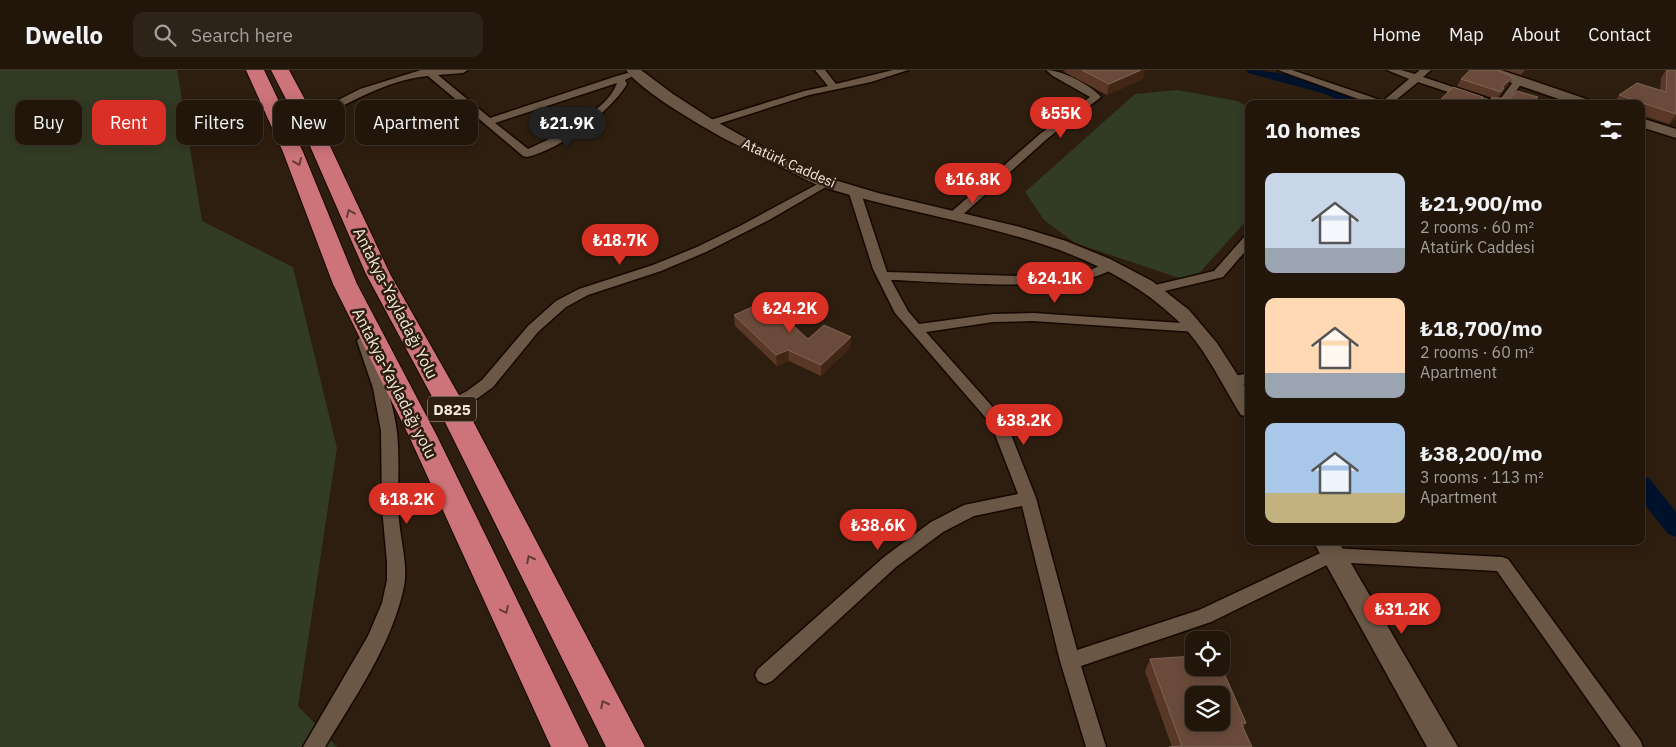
<!DOCTYPE html>
<html lang="en">
<head>
<meta charset="utf-8">
<style>
  body { margin:0; font-family:"IBM Plex Sans",sans-serif; background:#2e2319; color:#f1f3f6; height:100vh; display:flex; flex-direction:column; font-size:19px; white-space:nowrap }
  * { box-sizing:border-box; margin:0 }
  p { font-size:16px; color:#a29f9d }
  .icon { flex:none; width:28px; height:28px; fill:none; stroke:currentColor; stroke-width:2; stroke-linecap:round; stroke-linejoin:round }
  .map { position:relative; flex:1; overflow:hidden }
  .side { position:absolute; left:1245px; top:30px; width:400px; height:445px; display:flex; flex-direction:column; background:#22160b; border-radius:10px; box-shadow:0 2px 12px #0003,0 0 0 1px #3f352c }
  .side>* { flex:none }
  .hud { position:absolute; left:15px; top:30px; width:475px; height:45px; display:flex; gap:10px }
  .tools { position:absolute; left:1185px; top:561px; display:grid; gap:10px }
  .tools a { display:grid; place-items:center; width:45px; height:45px; border-radius:10px; background:#22160b; box-shadow:0 2px 12px #0003,0 0 0 1px #3f352c; font-size:25px }
  .price { position:absolute; translate:-50% -42px; padding:0 11px; border-radius:18px; background:#d93025; color:#fff; font-size:16px; line-height:32px; filter:drop-shadow(0 1px 2px #0008) }
  .price::after { content:''; position:absolute; left:50%; top:30px; width:15px; height:11px; margin-left:-8px; background:inherit; clip-path:polygon(0 0,100% 0,50% 100%) }
  .price.selected { background:#222; color:#fff }
  ul { padding:0; list-style:none }
  li { display:flex; align-items:center; gap:15px; height:125px; padding:0 20px }
  li span { display:grid; place-items:center; flex:none; width:140px; height:100px; border-radius:10px; color:#555 }
  li>.icon { margin-inline-start:auto }
  span .icon { width:60px; height:60px; fill:#fffc; stroke-width:1 }
  li b { font-size:21px }
  h2 { display:flex; justify-content:space-between; align-items:center; height:60px; padding:0 20px; font-size:21px }
  .tag { padding:0 18px; border-radius:10px; background:#22160b; box-shadow:0 2px 12px #0003,0 0 0 1px #3f352c; font-size:18px; line-height:45px }
  .tag.selected { background:#d93025; color:#fff }
  header { display:flex; align-items:center; gap:30px; box-sizing:border-box; height:70px; padding:0 25px; background:#22160b; border-bottom:1px solid #3f352c }
  header strong { font-size:24px }
  nav { display:flex; gap:28px; margin-inline-start:auto; font-size:18px }
  .search { width:350px; height:45px; background:#2e2319; display:flex; align-items:center; gap:12px; box-sizing:border-box; padding:0 18px; border-radius:10px; color:#a29f9d; font-size:19px }
  .map>svg:first-child { display:block }
</style>
</head>
<body>
<header>
<strong>Dwello</strong>
<div class="search"><svg class="icon" aria-label="search" viewBox="0 0 24 24"><circle cx="10" cy="10" r="6"/><path d="M15 15l6 6"/></svg>Search here</div>
<nav><a>Home</a><a>Map</a><a>About</a><a>Contact</a></nav>
</header>
<div class="map">
<svg width="1676" height="677" viewBox="0 0 1676 677">
  <rect width="100%" height="100%" fill="#2e1e0f"/>
  <path fill="#323b23" d="M 0,0 L 177,0 L 202,151 L 293,197 L 337,378 L 298,636 L 337,677 L 0,677 Z
    M 1177,20 L 1237,31 L 1249,37 L 1249,148 L 1191,212 L 1075,173 L 1044,150 L 1025,122 L 1135,24 Z"/>
  <g fill="none" stroke-linecap="round" stroke-linejoin="round">
    <path fill="#00122b" fill-rule="evenodd" d="M 1246,0 C 1287,0 1328,16 1366,31 L 1367,34 L 1349,34 L 1322,23 L 1248,3 Z
      M 1641,406 L 1649,408 L 1676,442 L 1676,467 L 1668,464 L 1641,430 Z"/>
    <defs>
      <path id="street" d="M 421,0 L 468,0 L 463,3 L 438,5 L 490,48 L 617,6 L 628,3 L 633,6 L 625,10 L 627,14 C 609,43 561,79 527,87 L 523,86 L 428,6 C 384,10 349,35 310,51 L 306,52 L 301,49 L 360,19 ZM 617,13 C 609,40 553,68 528,79 L 495,53 Z
        M 815,0 L 825,0 L 836,14 L 893,0 L 908,0 L 871,12 L 809,25 L 712,56 L 704,56 L 703,54 L 704,52 L 804,21 L 828,16 Z
        M 1046,0 C 1062,0 1091,15 1101,27 L 1048,68 L 958,149 L 950,149 L 948,146 L 950,143 L 1040,64 L 1090,27 L 1053,6 Z
        M 1278,0 L 1292,0 L 1383,31 L 1409,9 L 1387,0 L 1401,0 L 1415,4 L 1420,0 L 1431,0 L 1423,7 L 1498,32 L 1516,8 L 1522,8 L 1524,10 L 1507,34 L 1484,34 L 1418,12 L 1391,34 L 1372,34 Z
        M 827,109 L 831,110 L 833,112 L 831,114 L 769,150 L 706,182 L 661,201 L 588,225 L 566,237 L 538,262 L 493,317 L 478,328 L 456,340 L 451,341 L 446,340 L 444,336 L 446,332 L 467,321 L 482,310 L 528,256 L 556,231 L 579,219 L 653,195 L 697,177 L 740,156 Z
        M 854,117 L 860,120 L 887,202 L 1048,207 L 1084,203 L 1110,191 L 1116,195 C 1092,226 933,211 891,210 L 908,241 L 919,254 L 993,244 L 1033,243 L 1196,254 L 1201,255 L 1203,258 L 1201,261 L 1196,262 L 1033,251 L 993,252 L 926,262 L 1006,352 L 1036,428 L 1077,580 L 1199,540 L 1331,478 L 1502,487 L 1508,489 L 1640,670 L 1643,677 L 1621,677 L 1497,501 L 1333,492 L 1211,552 L 1081,596 L 1106,677 L 1086,677 L 1060,591 L 1022,436 L 974,446 L 943,462 L 896,497 L 772,611 L 765,614 L 758,611 L 755,605 L 758,599 L 884,487 L 931,452 L 964,435 L 1018,424 L 991,354 L 895,243 L 873,199 L 848,120 Z
        M 1249,165 L 1249,177 L 1223,207 L 1152,224 L 1145,220 L 1147,217 L 1214,201 L 1245,166 Z
        M 364,267 L 369,268 L 371,271 C 382,301 393,331 397,362 C 400,391 397,421 399,450 C 401,474 409,498 403,521 C 390,578 354,628 325,677 L 303,677 L 368,566 L 382,533 L 387,510 L 387,492 L 382,438 L 381,361 L 373,318 L 357,271 L 359,268 Z
        M 1249,303 L 1249,313 L 1230,316 L 1225,314 L 1223,311 L 1225,308 Z"/>
      <path id="secondary" d="M 626,0 L 641,0 L 673,24 L 710,48 L 749,70 L 828,108 L 878,123 L 1020,157 L 1066,171 L 1110,189 L 1152,211 L 1189,240 L 1217,273 L 1249,323 L 1249,347 L 1241,345 C 1221,313 1204,275 1176,249 C 1082,160 940,155 823,117 C 808,112 794,103 779,96 C 761,87 743,78 725,69 C 700,55 642,22 626,0 Z
        M 1481,0 L 1501,0 L 1592,31 L 1594,34 L 1573,34 L 1483,3 Z
        M 1641,48 L 1676,59 L 1676,68 L 1641,57 Z
        M 1313,471 L 1338,471 L 1458,677 L 1427,677 Z"/>
      <path id="highway" d="M 246,0 L 264,0 L 303,82 L 357,214 L 437,366 L 589,677 L 551,677 L 409,366 L 333,214 L 283,82 Z
        M 271,0 L 289,0 L 330,76 L 390,204 L 465,336 L 645,677 L 606,677 L 437,336 L 366,204 L 310,76 Z"/>
    </defs>
    <use href="#street" stroke="#160800" stroke-width="3"/>
    <use href="#secondary" stroke="#160800" stroke-width="3"/>
    <use href="#highway" stroke="#160800" stroke-width="2"/>
    <use href="#street" fill="#6a5746" fill-rule="evenodd"/>
    <use href="#secondary" fill="#6a5746" fill-rule="evenodd"/>
    <use href="#highway" fill="#cc747a" fill-rule="evenodd"/>
  </g>
  <path fill="#593827" d="M 1065,0 L 1145,0 L 1143,9 L 1107,25 L 1064,2 Z
    M 1505,0 L 1525,0 L 1521,5 Z
    M 1666,0 L 1676,0 L 1676,49 L 1669,54 L 1641,45 L 1641,34 L 1614,34 L 1619,25 L 1660,20 L 1661,8 Z
    M 1461,9 L 1509,14 L 1504,19 L 1498,28 L 1538,27 L 1534,34 L 1488,34 L 1491,28 L 1493,28 L 1457,16 Z
    M 1483,27 L 1479,34 L 1438,34 L 1439,31 Z
    M 734,245 L 808,269 L 851,267 L 850,278 L 821,306 L 789,291 L 777,296 L 735,256 Z
    M 1249,260 L 1249,275 L 1245,269 Z
    M 1150,589 L 1246,653 L 1243,658 L 1252,677 L 1172,677 L 1145,601 Z"/>
  <path fill="#412615" d="M 1141,0 L 1145,0 L 1143,9 L 1107,25 L 1109,14 Z
    M 1513,7 L 1509,14 L 1504,19 L 1497,30 L 1501,22 L 1502,17 Z
    M 1483,27 L 1479,34 L 1476,34 Z
    M 1676,44 L 1676,49 L 1669,54 Z
    M 851,267 L 850,278 L 821,306 L 821,295 Z
    M 788,280 L 789,291 L 777,296 L 776,285 Z"/>
  <path fill="#6a4b3b" stroke="#7f6455" fill-rule="evenodd" d="M 1082,0 L 1141,0 L 1109,14 Z
    M 1470,0 L 1496,0 L 1513,7 L 1502,17 L 1504,18 L 1501,22 L 1461,9 Z
    M 1667,0 L 1676,0 L 1676,44 L 1619,25 L 1637,13 L 1666,22 Z
    M 1453,17 L 1483,27 L 1476,34 L 1449,34 L 1439,31 Z
    M 1517,21 L 1538,27 L 1532,34 L 1509,34 L 1491,28 L 1511,28 Z
    M 766,231 L 808,269 L 824,255 L 851,267 L 821,295 L 788,280 L 776,285 L 734,245 Z
    M 1194,586 L 1194,598 L 1221,598 L 1221,596 L 1246,653 L 1241,653 L 1252,677 L 1169,677 L 1182,676 L 1150,589 ZM 1194,625 L 1221,625 L 1221,652 L 1194,652 Z"/>
  <defs><path id="oneway-chevron" d="M-2-3.5L2.5 0L-2 3.5" fill="none" stroke-width="1.6" stroke-linecap="round" stroke-linejoin="round" transform="scale(1.25)"/></defs>
  <g stroke="#653c34">
    <use href="#oneway-chevron" transform="translate(298 92) rotate(67)"/>
    <use href="#oneway-chevron" transform="translate(350 143) rotate(-113)"/>
    <use href="#oneway-chevron" transform="translate(530 489) rotate(-117)"/>
    <use href="#oneway-chevron" transform="translate(505 540) rotate(65)"/>
    <use href="#oneway-chevron" transform="translate(604 634) rotate(-117)"/>
  </g>
  <g text-anchor="middle" dominant-baseline="central" stroke-width="5" stroke-linejoin="round" paint-order="stroke">
    <g font-size="14" fill="#f5eae0" stroke="#2e1e0f">
      <text transform="translate(789 93) rotate(24)">Atatürk Caddesi</text>
    </g>
    <rect fill="#2e1e0f" stroke="#b9ada1" stroke-width="1" x="428" y="326.5" width="48" height="25" rx="4"/>
    <g font-size="15" font-weight="bold" fill="#f5eae0">
      <text x="452" y="339">D825</text>
    </g>
    <g font-size="16" fill="#f5eae0" stroke="#2e1e0f">
      <text transform="translate(396 233) rotate(63)">Antakya-Yayladağı Yolu</text>
      <text transform="translate(395 313) rotate(63)">Antakya-Yayladağı yolu</text>
    </g>
  </g>
</svg>
<div class="tools">
<a><svg class="icon" aria-label="locate" viewBox="0 0 24 24"><circle cx="12" cy="12" r="6"/><path d="M12 2v4M12 18v4M2 12h4M18 12h4"/></svg></a>
<a><svg class="icon" aria-label="layers" viewBox="0 0 24 24"><path d="M12 4l9 5-9 5-9-5zM3 14l9 5 9-5"/></svg></a>
</div>
<b class="price" style="left:1061px;top:69px">₺55K</b>
<b class="price selected" style="left:567px;top:79px">₺21.9K</b>
<b class="price" style="left:973px;top:135px">₺16.8K</b>
<b class="price" style="left:620px;top:196px">₺18.7K</b>
<b class="price" style="left:1055px;top:234px">₺24.1K</b>
<b class="price" style="left:790px;top:264px">₺24.2K</b>
<b class="price" style="left:1024px;top:376px">₺38.2K</b>
<b class="price" style="left:407px;top:455px">₺18.2K</b>
<b class="price" style="left:878px;top:481px">₺38.6K</b>
<b class="price" style="left:1402px;top:565px">₺31.2K</b>
<div class="hud">
<a class="tag">Buy</a>
<a class="tag selected">Rent</a>
<a class="tag">Filters</a>
<a class="tag">New</a>
<a class="tag">Apartment</a>
</div>
<section class="side">
<h2>10 homes<svg class="icon" aria-label="filters" viewBox="0 0 24 24"><path d="M4 7h16M4 17h16"/><circle cx="9" cy="7" r="2"/><circle cx="15" cy="17" r="2"/></svg></h2>
<ul>
<li><span style="background:linear-gradient(#c9d6e8 75%,#9aa5b1 0)"><svg class="icon" aria-label="home" viewBox="0 0 24 24"><path d="M3 11l9-7 9 7M6 9v11h12V9"/></svg></span><div><b>₺21,900/mo</b><p>2 rooms · 60 m²</p><p>Atatürk Caddesi</p></div></li>
<li><span style="background:linear-gradient(#ffd9b3 75%,#9aa5b1 0)"><svg class="icon" aria-label="home" viewBox="0 0 24 24"><path d="M3 11l9-7 9 7M6 9v11h12V9"/></svg></span><div><b>₺18,700/mo</b><p>2 rooms · 60 m²</p><p>Apartment</p></div></li>
<li><span style="background:linear-gradient(#a9c7e8 70%,#c2b280 0)"><svg class="icon" aria-label="home" viewBox="0 0 24 24"><path d="M3 11l9-7 9 7M6 9v11h12V9"/></svg></span><div><b>₺38,200/mo</b><p>3 rooms · 113 m²</p><p>Apartment</p></div></li>
</ul>
</section>
</div>
</body>
</html>
